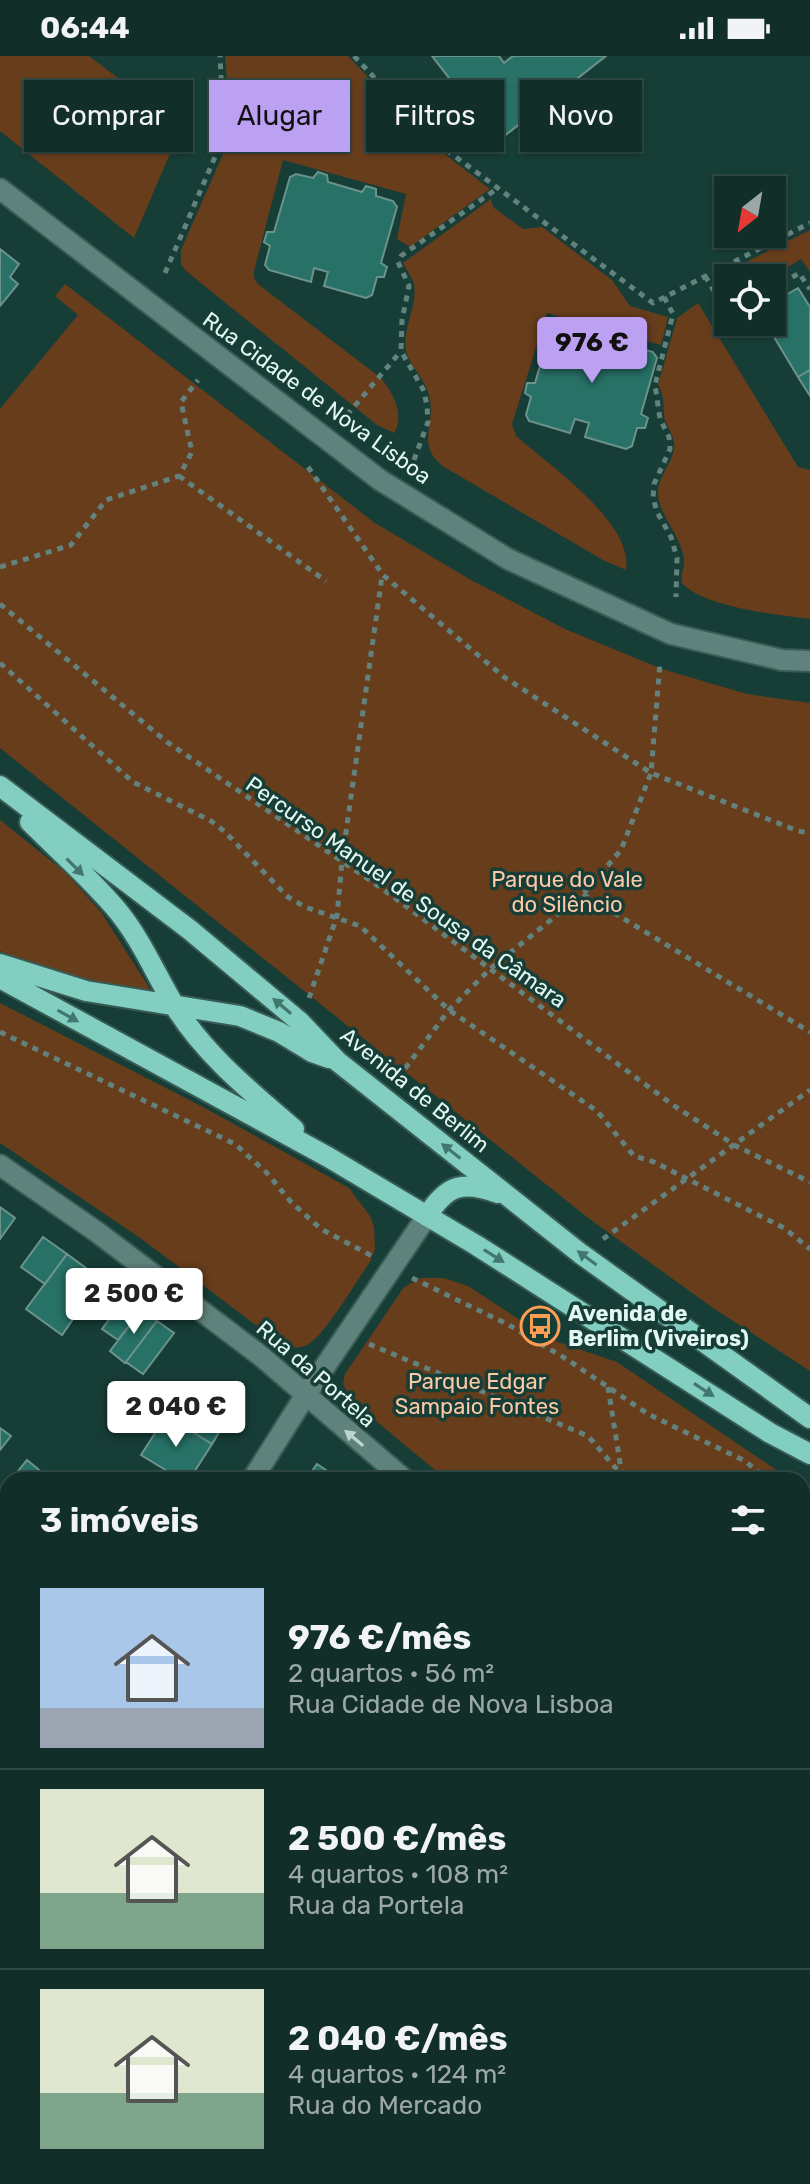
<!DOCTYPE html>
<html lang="pt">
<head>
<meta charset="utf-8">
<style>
  body { margin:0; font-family:Rubik,sans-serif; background:#1a3631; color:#f1f3f6; height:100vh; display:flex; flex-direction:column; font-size:30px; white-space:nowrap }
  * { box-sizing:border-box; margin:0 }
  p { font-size:26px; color:#9ca8a8 }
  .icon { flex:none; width:44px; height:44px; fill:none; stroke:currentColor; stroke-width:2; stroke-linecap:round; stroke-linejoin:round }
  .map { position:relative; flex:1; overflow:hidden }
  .panel { position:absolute; left:0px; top:1416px; width:810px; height:712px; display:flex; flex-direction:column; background:#112e29; border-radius:24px 24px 0 0; box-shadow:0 2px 6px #0004,0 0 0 2px #304a46 }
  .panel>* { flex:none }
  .hud { position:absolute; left:24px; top:24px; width:762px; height:72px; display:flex; gap:16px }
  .needle { width:52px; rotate:211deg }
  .fabs { position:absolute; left:714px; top:120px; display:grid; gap:16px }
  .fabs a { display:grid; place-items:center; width:72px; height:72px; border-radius:0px; background:#112e29; box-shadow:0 2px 6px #0004,0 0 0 2px #304a46; font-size:40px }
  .price { position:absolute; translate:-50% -68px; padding:0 18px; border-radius:8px; background:#fff; color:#222; font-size:26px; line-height:52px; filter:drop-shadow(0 2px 4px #0008) }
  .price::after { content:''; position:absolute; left:50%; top:48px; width:24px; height:18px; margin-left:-12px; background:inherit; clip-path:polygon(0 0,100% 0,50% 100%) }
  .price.active { background:#bca0f2; color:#111 }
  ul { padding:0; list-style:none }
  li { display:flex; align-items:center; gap:24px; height:200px; padding:0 40px }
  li+li { border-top:2px solid #304a46 }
  li span { display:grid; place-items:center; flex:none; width:224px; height:160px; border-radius:0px; color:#555 }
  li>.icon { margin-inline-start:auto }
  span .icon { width:96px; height:96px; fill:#fffc; stroke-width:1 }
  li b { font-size:34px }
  h2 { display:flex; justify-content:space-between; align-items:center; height:96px; padding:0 40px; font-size:34px }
  .pill { padding:0 28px; border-radius:0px; background:#112e29; box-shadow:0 2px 6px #0004,0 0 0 2px #304a46; font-size:28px; line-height:72px }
  .pill.active { background:#bca0f2; color:#111 }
  .status { display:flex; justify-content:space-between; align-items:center; height:56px; padding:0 40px; background:#112e29; direction:ltr }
  .status svg { height:22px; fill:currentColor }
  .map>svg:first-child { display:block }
</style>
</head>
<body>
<div class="status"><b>06:44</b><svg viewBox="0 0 49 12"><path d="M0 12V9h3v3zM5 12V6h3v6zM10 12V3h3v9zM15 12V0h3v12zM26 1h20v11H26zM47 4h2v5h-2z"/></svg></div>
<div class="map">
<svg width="810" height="2128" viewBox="0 0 810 2128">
  <rect width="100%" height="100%" fill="#173d37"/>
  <path fill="#673d1c" d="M 0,0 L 89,0 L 152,48 L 159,43 L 180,74 L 134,182 L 0,75 Z
    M 225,0 L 348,0 L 429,86 L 490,133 L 410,191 L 397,183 L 406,138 L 283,104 L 254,215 L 254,222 L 259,229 L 381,322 C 393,337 405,358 394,377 L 377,369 L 186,215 L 181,208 L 181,194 L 230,82 L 231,72 Z
    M 491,143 L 493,151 L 523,173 L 542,171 L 612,224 L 630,250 L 668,261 L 661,289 L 547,257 L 512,368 L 516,380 C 549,409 634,467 626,514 L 603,504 L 444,411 C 414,388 437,371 429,339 C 425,323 409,309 406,295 C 402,272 418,249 414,228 C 412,220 406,214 403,207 Z
    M 810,174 L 810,216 L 801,203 L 770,222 L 734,222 L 730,214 Z
    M 65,228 L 375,467 L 471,524 L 565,573 L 662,613 L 747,638 L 810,647 L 810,1315 L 713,1252 L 587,1161 L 0,692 L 0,353 L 78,259 L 55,240 Z
    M 698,247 L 798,411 L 810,414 L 810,563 C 778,559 703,551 682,527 C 680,518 685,512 684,503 C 681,480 661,462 658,440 C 656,423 671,410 674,393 C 676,378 664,370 664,359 C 663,347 665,341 658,329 L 677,262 Z
    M 0,764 L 65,816 L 101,856 L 152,936 C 99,927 49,916 0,895 Z
    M 0,947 L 205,1052 L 349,1132 L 370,1160 L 374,1171 L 375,1193 L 370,1206 C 357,1224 324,1281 307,1289 C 295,1294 287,1291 277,1285 L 143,1184 L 0,1087 Z
    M 421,1222 L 443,1222 L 468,1230 L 549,1283 L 617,1306 L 791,1424 L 447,1424 L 354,1347 L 343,1328 L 345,1318 L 404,1231 Z
    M 802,1432 L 810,1437 L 810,1724 L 802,1717 Z
    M 129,2120 L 241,2120 L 303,2128 L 136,2128 Z"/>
  <path fill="#277166" stroke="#6c938b" stroke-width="2" d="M 432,0 L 499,0 L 504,7 L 513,0 L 606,0 L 498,85 Z
    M 318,116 L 327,119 L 328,126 L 362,136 L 366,130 L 376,133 L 376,140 L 393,145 L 397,151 L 381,207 L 387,211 L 384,221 L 377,221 L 372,239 L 366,242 L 324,230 L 328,216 L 314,212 L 311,226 L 269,214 L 265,209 L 270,190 L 264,186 L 267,176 L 274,176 L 290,121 L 296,118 L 313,122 Z
    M 0,193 L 19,208 L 10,221 L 18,228 L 0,250 Z
    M 798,232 L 810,251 L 810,314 L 798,321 L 765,266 L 772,266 L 772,247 Z
    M 578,267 L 588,270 L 587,277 L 622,288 L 626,281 L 636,284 L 636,291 L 653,296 L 657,302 L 641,358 L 648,362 L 645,372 L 637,372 L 632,390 L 626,393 L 585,381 L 589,367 L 575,363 L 570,377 L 529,365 L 526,359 L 531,341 L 525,337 L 527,327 L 535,327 L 551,272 L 557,268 L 574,273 Z
    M 810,314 L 810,340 L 798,321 Z
    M 0,1151 L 15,1162 L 0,1183 Z
    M 43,1181 L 67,1198 L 45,1228 L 21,1211 Z
    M 67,1198 L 90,1215 L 71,1241 L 82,1250 L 62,1279 L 26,1253 Z
    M 90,1215 L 108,1228 L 89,1255 L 71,1241 Z
    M 126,1241 L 142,1253 L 118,1284 L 102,1273 Z
    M 142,1253 L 157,1265 L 125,1307 L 110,1295 Z
    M 157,1265 L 174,1277 L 143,1318 L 126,1306 Z
    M 200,1338 L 231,1357 L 212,1388 L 181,1369 Z
    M 166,1360 L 212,1388 L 189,1424 L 182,1424 L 141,1399 Z
    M 0,1372 L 11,1380 L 0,1394 Z
    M 27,1404 L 44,1418 L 39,1424 L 11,1424 Z
    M 317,1408 L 341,1424 L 306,1424 Z
    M 0,1500 L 8,1506 L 8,1558 L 0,1552 Z
    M 8,1682 L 8,1709 L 0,1706 Z
    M 0,1706 L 8,1709 L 8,1752 L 0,1749 Z
    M 802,1787 L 810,1794 L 810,1863 L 802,1872 Z
    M 0,2113 L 8,2115 L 8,2120 L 23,2120 L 38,2125 L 37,2128 L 0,2128 Z"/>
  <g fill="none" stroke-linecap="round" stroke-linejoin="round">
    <defs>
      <path id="minor" d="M 0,133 L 380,424 L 508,503 L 671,578 L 782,604 L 810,605
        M 0,1109 L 97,1176 L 261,1300 L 405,1424
        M 252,1424 L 307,1337 L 427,1160
        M 0,1466 L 8,1472
        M 802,1752 L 810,1758
        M 0,1785 L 8,1789
        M 0,1943 L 8,1921
        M 0,2043 L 8,2046
        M 802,2116 L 810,2117
        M 110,2120 L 117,2128
        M 393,2120 L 509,2120
        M 511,2128 L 537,2120"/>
      <path id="major" d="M 0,730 L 190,874 L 300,966 L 337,1005 L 581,1198 L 810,1362
        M 30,766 C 59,795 91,823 117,854 C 141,883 155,917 174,949 C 205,999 250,1035 294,1073
        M 0,908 L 86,935 L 240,960 L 279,976 L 312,996 L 329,1002
        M 0,922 L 328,1101 L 476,1189 L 770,1377 L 810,1398
        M 427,1160 C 447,1129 462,1124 498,1137"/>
    </defs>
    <use href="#minor" stroke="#385b55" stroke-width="24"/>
    <use href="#major" stroke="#385b55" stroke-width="24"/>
    <path stroke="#63827d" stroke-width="5" stroke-dasharray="6 6" stroke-linecap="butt" d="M 354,0 L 433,84 L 653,247 L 810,167
      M 165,217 L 224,80 L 220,0
      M 705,220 L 728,258
      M 772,234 L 799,217 L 810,233
      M 664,241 L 673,258 L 655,329 L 660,363 L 669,381 L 670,393 L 654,428 L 653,442 L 657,456 L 671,481 L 677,502 L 676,541
      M 347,359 L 401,295
      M 414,404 L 428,366 L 427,350 L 424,335 L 401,295 L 402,264 L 409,230 L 398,206 L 401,200 L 498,132
      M 308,411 L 383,519 L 504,621 L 651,717 L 798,775 L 810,777
      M 179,420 L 326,525
      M 0,511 L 71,489 L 106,444 L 179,420 L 192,396 L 181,346 L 198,324
      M 0,548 L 167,686 L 384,834 L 673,1049 L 736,1090 L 810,1126
      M 0,607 L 133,726 L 211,765 L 224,775 L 288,841 L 305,851 L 360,870 L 449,954 L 597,1055 L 634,1100 L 654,1106 L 784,1172 L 810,1193
      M 583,838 L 810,976
      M 309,942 L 337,860 L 342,805 L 382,520
      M 0,976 L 235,1088 L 267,1117 L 291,1146 L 321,1173 L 372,1200
      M 398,1022 L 449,954 L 490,913 L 583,838 L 621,794 L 651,717 L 660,607
      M 603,1183 L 810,1034
      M 412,1222 L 509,1269 L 568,1304 L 648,1358 L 745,1405 L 768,1424
      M 369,1288 L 588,1380 L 626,1424
      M 608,1331 L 622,1419
      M 802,1452 L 810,1459
      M 802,1625 L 810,1635"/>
    <use href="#minor" stroke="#5f837c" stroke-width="20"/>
    <use href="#major" stroke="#82cfc1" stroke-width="20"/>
  </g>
  <defs><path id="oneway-solid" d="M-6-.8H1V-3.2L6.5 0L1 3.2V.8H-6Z" transform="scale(2)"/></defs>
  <g fill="#42776e">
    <use href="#oneway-solid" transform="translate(75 811) rotate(45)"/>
    <use href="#oneway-solid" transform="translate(282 950) rotate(-140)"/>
    <use href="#oneway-solid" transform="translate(68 960) rotate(29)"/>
    <use href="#oneway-solid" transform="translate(451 1095) rotate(-142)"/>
    <use href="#oneway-solid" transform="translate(494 1200) rotate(32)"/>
    <use href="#oneway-solid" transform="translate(587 1202) rotate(-144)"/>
    <use href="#oneway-solid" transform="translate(704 1334) rotate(33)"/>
  </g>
  <use fill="#bbd4cf" href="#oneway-solid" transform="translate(354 1382) rotate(-140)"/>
  <defs>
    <symbol id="bus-ring" viewBox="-11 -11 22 22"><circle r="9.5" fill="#173d37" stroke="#fc9d54" stroke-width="1.5"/><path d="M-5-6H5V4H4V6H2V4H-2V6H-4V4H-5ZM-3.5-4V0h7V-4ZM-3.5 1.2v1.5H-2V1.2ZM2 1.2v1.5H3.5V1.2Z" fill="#fc9d54"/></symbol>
  </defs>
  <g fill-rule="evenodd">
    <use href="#bus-ring" x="518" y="1248" width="44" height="44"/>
  </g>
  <g text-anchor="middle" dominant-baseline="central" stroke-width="7" stroke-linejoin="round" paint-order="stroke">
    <g font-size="22" fill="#e3f7f3" stroke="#173d37">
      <text transform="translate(317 342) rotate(36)">Rua Cidade de Nova Lisboa</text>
      <text transform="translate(406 836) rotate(35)">Percurso Manuel de Sousa da Câmara</text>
      <text transform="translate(415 1034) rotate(39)">Avenida de Berlim</text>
      <text transform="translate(316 1318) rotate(41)">Rua da Portela</text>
    </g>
    <g font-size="22" fill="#fcc9a7" stroke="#173d37">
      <text x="567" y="823">Parque do Vale<tspan x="567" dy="25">do Silêncio</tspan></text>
      <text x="477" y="1325">Parque Edgar<tspan x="477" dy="25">Sampaio Fontes</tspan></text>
    </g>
    <g font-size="22" font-weight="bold" fill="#e3f7f3" stroke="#173d37" text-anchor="start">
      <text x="568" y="1257">Avenida de<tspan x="568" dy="25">Berlim (Viveiros)</tspan></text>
    </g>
  </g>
</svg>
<div class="fabs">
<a><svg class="needle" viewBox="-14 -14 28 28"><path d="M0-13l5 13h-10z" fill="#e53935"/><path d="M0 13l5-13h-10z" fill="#9ca8a8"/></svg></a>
<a><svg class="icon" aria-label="locate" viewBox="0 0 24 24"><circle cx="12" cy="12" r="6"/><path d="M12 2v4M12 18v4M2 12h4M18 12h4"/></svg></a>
</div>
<b class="price active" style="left:592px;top:329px">976 €</b>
<b class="price" style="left:134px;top:1280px">2 500 €</b>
<b class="price" style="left:176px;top:1393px">2 040 €</b>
<div class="hud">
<a class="pill">Comprar</a>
<a class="pill active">Alugar</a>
<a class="pill">Filtros</a>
<a class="pill">Novo</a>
</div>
<section class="panel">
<h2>3 imóveis<svg class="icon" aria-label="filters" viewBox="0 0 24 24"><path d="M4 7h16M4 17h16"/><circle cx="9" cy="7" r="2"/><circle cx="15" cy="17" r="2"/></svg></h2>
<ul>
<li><span style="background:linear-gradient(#a9c7e8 75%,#9aa5b1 0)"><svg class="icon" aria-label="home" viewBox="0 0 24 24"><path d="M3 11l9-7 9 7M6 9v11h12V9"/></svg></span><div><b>976 €/mês</b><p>2 quartos · 56 m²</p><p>Rua Cidade de Nova Lisboa</p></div></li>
<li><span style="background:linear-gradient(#dfe7d0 65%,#7fa58c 0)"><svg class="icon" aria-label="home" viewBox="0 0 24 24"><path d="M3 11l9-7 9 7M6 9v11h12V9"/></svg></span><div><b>2 500 €/mês</b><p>4 quartos · 108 m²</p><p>Rua da Portela</p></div></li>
<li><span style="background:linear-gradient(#dfe7d0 65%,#7fa58c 0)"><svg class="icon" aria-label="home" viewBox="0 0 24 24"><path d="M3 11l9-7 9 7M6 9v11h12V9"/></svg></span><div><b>2 040 €/mês</b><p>4 quartos · 124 m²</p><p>Rua do Mercado</p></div></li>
</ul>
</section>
</div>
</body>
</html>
